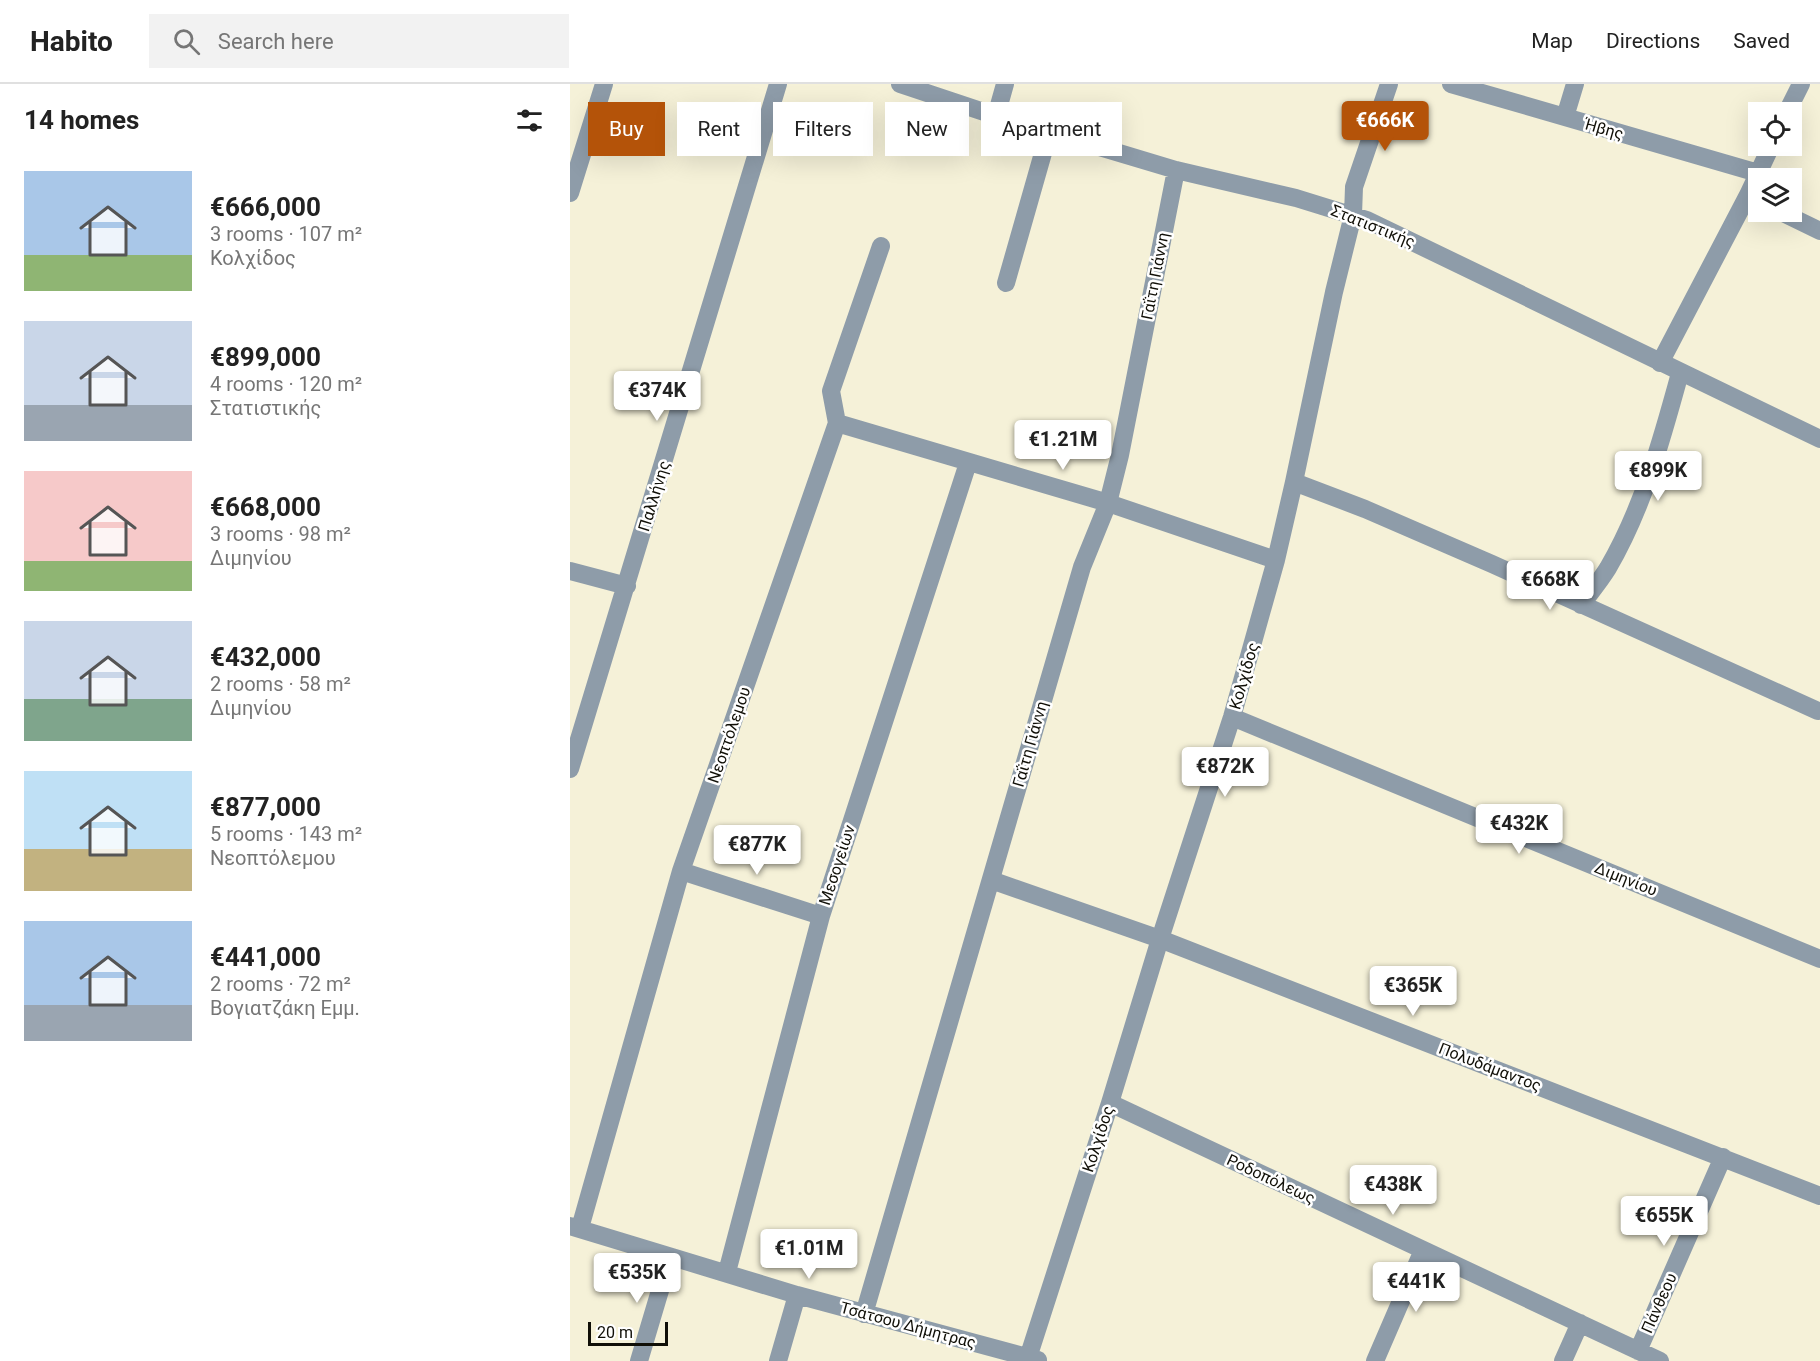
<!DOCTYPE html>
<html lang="en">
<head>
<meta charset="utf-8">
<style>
  body { margin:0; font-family:Roboto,sans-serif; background:#f2f2f2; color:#222; height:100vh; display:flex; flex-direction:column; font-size:22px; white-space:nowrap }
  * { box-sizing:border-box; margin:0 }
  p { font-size:20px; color:#767676 }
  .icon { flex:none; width:33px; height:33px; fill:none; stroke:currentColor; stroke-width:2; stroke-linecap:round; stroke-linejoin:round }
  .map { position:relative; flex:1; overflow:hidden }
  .panel { display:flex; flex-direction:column; background:#fff; width:570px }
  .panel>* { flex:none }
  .hud { position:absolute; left:18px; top:18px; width:570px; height:54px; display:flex; gap:12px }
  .controls { position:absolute; left:1178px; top:18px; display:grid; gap:12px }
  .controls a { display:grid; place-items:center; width:54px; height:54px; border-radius:0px; background:#fff; box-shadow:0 6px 24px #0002; font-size:30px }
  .scale { position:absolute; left:18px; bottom:15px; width:80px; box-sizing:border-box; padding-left:6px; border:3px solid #100f07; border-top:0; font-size:16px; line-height:21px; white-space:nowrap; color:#100f07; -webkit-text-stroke:4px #fff; paint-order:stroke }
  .price { position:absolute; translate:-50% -51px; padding:0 14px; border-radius:6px; background:#fff; color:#222; font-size:20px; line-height:39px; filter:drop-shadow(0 2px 3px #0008) }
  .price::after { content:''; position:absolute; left:50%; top:36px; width:18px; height:14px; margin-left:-9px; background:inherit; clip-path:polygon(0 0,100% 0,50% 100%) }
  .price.selected { background:#b45309; color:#fff }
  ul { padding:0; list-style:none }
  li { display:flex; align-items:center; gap:18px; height:150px; padding:0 24px }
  li span { display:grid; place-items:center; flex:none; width:168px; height:120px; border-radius:0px; color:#555 }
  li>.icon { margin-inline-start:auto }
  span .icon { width:72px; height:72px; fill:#fffc; stroke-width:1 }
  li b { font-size:26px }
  h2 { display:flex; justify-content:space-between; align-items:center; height:72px; padding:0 24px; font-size:26px }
  .chip { padding:0 21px; border-radius:0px; background:#fff; box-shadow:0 6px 24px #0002; font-size:21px; line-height:54px }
  .chip.selected { background:#b45309; color:#fff }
  header { display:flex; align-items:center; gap:36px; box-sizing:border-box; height:84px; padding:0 30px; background:#fff; border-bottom:2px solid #e0e0e0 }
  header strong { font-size:28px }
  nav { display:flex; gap:33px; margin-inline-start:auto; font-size:21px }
  .search { width:420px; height:54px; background:#f2f2f2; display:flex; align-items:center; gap:15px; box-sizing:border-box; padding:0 21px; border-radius:0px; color:#767676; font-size:22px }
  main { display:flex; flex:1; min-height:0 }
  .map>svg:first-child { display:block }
</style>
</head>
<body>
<header>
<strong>Habito</strong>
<div class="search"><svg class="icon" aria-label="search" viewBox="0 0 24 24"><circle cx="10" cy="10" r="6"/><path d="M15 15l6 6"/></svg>Search here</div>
<nav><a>Map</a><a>Directions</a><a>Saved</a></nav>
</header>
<main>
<section class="panel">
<h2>14 homes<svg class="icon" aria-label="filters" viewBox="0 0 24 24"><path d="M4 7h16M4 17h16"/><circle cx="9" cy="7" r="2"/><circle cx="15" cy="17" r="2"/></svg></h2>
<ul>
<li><span style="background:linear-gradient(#a9c7e8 70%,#8fb573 0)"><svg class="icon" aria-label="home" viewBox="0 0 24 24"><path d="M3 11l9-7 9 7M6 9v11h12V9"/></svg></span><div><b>€666,000</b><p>3 rooms · 107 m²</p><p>Κολχίδος</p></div></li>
<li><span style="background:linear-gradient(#c9d6e8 70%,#9aa5b1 0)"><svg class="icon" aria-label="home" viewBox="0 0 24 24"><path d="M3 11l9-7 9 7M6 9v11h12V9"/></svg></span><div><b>€899,000</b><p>4 rooms · 120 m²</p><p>Στατιστικής</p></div></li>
<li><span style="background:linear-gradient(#f6c9c9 75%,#8fb573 0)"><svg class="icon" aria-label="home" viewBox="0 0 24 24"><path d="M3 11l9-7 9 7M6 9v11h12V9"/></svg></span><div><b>€668,000</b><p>3 rooms · 98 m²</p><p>Διμηνίου</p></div></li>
<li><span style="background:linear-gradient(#c9d6e8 65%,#7fa58c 0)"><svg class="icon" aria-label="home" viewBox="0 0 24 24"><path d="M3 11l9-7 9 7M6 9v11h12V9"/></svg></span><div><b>€432,000</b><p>2 rooms · 58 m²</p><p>Διμηνίου</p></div></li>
<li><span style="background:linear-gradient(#bfe0f5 65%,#c2b280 0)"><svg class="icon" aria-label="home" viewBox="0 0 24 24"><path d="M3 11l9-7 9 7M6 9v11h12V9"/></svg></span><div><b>€877,000</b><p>5 rooms · 143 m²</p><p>Νεοπτόλεμου</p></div></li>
<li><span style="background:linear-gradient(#a9c7e8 70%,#9aa5b1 0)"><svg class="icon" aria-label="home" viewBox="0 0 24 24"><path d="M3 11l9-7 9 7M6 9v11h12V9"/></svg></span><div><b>€441,000</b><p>2 rooms · 72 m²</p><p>Βογιατζάκη Εμμ.</p></div></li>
</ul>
</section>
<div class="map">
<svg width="1250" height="1277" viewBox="0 0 1250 1277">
  <rect width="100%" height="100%" fill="#f5f1d8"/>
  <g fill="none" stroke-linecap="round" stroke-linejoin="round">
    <path stroke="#8e9ca9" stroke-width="18" d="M 330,0 L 426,32 L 606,86 L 726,114 L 797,136 L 1250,355
      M 881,0 L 1188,89
      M 1217,28 L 1231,0
      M 426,32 L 435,0
      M 995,33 L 1005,0
      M 0,109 L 34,0
      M 1211,128 L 1250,147
      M 436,199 L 479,48
      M 1090,279 L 1178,111 L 1201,62
      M 267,339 L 538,419 L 706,476
      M 724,398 L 795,425 L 922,480 L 1248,627
      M 0,487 L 57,502
      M 1011,521 C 1020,509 1030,497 1038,484 C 1073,424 1092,355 1110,289
      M 662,633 L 1250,875
      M 0,685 L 208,0
      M 111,787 L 251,832
      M 421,796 L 590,855 L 1250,1112
      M 540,1019 L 1090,1277
      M 0,1142 L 227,1211 L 468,1276
      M 10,1144 L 111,787 L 267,339 L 261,307 L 311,162
      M 157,1188 L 251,832 L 398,379
      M 294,1230 L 512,483 L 538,419 L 550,371 L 606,86
      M 1068,1267 L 1153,1073
      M 69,1277 L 100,1173
      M 208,1277 L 227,1211
      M 457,1277 L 540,1019 L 590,855 L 662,633 L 706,476 L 724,398 L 764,208 L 783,131 L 784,103 L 819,0
      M 805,1277 L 853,1166
      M 993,1277 L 1010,1239"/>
  </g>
  <g text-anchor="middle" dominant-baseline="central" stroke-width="5" stroke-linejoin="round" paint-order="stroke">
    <g font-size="16" fill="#100f07" stroke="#fff">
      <text transform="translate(1034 45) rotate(16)">Ήβης</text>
      <text transform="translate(803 142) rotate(22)">Στατιστικής</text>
      <text transform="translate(585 192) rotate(-79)">Γαΐτη Γιάννη</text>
      <text transform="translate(84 412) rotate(-73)">Παλλήνης</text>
      <text transform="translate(674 592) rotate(-74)">Κολχίδος</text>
      <text transform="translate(159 651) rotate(-71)">Νεοπτόλεμου</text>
      <text transform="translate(460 660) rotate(-74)">Γαΐτη Γιάννη</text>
      <text transform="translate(267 781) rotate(-72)">Μεσογείων</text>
      <text transform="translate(1056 795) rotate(22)">Διμηνίου</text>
      <text transform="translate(920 983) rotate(21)">Πολυδάμαντος</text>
      <text transform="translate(528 1055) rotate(-72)">Κολχίδος</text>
      <text transform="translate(701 1095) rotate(25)">Ροδοπόλεως</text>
      <text transform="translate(1089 1219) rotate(-66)">Πάνθεου</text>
      <text transform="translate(338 1241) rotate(15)">Τσάτσου Δήμητρας</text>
    </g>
  </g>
</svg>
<div class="controls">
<a><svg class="icon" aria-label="locate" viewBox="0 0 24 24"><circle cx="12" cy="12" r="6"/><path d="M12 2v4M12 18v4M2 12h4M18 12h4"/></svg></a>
<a><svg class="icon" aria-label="layers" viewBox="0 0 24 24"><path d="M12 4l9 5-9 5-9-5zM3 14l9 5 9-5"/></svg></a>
</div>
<div class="scale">20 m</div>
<b class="price selected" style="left:815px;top:68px">€666K</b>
<b class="price" style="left:87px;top:338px">€374K</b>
<b class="price" style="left:493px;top:387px">€1.21M</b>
<b class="price" style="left:1088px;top:418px">€899K</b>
<b class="price" style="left:980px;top:527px">€668K</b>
<b class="price" style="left:655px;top:714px">€872K</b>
<b class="price" style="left:949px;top:771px">€432K</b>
<b class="price" style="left:187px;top:792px">€877K</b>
<b class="price" style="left:843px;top:933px">€365K</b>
<b class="price" style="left:823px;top:1132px">€438K</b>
<b class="price" style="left:1094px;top:1163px">€655K</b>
<b class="price" style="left:239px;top:1196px">€1.01M</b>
<b class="price" style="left:67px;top:1220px">€535K</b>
<b class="price" style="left:846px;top:1229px">€441K</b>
<div class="hud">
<a class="chip selected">Buy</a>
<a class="chip">Rent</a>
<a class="chip">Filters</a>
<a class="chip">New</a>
<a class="chip">Apartment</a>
</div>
</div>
</main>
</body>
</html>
